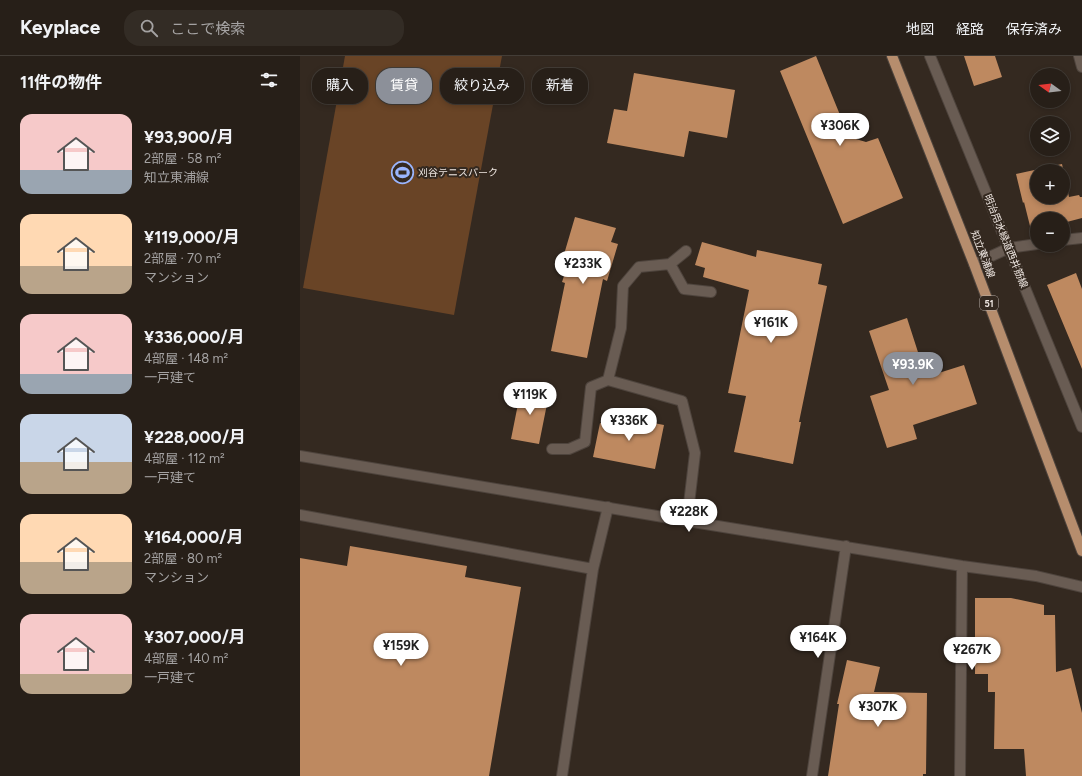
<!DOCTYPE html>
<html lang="ja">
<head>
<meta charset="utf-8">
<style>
  body { margin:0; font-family:Figtree,"Noto Sans JP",sans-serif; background:#332c25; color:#f1f3f6; height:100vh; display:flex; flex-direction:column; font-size:15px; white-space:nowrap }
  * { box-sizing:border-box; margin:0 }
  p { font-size:13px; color:#a4a2a2 }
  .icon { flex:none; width:22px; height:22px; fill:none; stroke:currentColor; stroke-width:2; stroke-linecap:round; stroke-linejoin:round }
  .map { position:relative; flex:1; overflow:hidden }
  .side { display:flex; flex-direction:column; background:#271f18; width:300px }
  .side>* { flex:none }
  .top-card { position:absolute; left:12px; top:12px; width:380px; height:36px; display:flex; gap:8px }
  .needle { width:26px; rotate:285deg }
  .fabs { position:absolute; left:730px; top:12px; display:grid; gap:8px }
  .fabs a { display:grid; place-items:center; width:40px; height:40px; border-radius:50%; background:#271f18; box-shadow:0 2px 6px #0003,0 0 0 1px #433d37; font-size:20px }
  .price { position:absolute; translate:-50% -34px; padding:0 9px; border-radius:14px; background:#fff; color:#222; font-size:13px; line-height:26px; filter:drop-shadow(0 1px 2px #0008) }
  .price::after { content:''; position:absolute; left:50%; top:24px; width:12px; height:9px; margin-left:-6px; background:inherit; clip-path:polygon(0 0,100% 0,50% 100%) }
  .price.current { background:#8c9099; color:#fff }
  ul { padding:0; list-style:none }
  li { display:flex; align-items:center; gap:12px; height:100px; padding:0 20px }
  li span { display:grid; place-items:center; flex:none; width:112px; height:80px; border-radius:12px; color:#555 }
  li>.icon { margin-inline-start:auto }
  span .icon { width:48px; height:48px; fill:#fffc; stroke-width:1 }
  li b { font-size:17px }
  h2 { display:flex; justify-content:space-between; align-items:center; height:48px; padding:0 20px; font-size:17px }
  .tag { padding:0 14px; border-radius:16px; background:#271f18; box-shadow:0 2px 6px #0003,0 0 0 1px #433d37; font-size:14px; line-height:36px }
  .tag.current { background:#8c9099; color:#fff }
  header { display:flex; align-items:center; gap:24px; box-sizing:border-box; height:56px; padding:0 20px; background:#271f18; border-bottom:1px solid #433d37 }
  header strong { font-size:19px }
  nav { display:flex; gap:22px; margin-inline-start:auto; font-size:14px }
  .search { width:280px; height:36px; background:#332c25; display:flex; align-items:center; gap:10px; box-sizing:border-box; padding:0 14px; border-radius:16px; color:#a4a2a2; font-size:15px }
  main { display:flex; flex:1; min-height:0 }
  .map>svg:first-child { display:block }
</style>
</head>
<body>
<header>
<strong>Keyplace</strong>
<div class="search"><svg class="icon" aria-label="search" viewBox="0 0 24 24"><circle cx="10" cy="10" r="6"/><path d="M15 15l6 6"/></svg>ここで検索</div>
<nav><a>地図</a><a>経路</a><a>保存済み</a></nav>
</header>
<main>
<section class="side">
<h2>11件の物件<svg class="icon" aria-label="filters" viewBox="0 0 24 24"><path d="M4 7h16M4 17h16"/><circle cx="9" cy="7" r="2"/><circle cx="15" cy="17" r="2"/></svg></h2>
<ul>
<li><span style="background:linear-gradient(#f6c9c9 70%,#9aa5b1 0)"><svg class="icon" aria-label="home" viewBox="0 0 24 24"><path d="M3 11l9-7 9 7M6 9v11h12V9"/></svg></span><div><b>¥93,900/月</b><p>2部屋 · 58 m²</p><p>知立東浦線</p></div></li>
<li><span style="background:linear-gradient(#ffd9b3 65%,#b9a48a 0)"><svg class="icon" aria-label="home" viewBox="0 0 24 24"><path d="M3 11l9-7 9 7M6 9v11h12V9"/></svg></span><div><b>¥119,000/月</b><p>2部屋 · 70 m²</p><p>マンション</p></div></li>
<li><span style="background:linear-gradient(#f6c9c9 75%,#9aa5b1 0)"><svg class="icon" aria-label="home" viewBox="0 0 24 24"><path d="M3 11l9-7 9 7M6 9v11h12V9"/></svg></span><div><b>¥336,000/月</b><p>4部屋 · 148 m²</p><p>一戸建て</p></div></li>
<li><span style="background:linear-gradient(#c9d6e8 60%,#b9a48a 0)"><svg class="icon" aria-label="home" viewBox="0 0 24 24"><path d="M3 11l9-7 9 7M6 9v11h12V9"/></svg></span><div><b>¥228,000/月</b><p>4部屋 · 112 m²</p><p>一戸建て</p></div></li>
<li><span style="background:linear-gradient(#ffd9b3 60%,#b9a48a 0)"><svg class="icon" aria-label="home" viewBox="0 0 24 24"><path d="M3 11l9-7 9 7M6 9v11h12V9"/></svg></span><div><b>¥164,000/月</b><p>2部屋 · 80 m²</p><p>マンション</p></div></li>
<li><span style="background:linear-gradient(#f6c9c9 75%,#b9a48a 0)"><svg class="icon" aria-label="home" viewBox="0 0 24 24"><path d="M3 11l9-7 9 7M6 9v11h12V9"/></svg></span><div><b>¥307,000/月</b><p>4部屋 · 140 m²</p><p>一戸建て</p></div></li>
</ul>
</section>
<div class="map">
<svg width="782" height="720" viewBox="0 0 782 720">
  <rect width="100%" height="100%" fill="#342920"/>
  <path fill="#694426" d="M 45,0 L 202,0 L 154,259 L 3,232 Z"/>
  <path fill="#be8960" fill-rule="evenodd" d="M 516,0 L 549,81 L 566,86 L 578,82 L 603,142 L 543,168 L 480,15 Z
    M 664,0 L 695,0 L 702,21 L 674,30 Z
    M 334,17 L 435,34 L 427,82 L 389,75 L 384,101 L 307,87 L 314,53 L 327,55 Z
    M 762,108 L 769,141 L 779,139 L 780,141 L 782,141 L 782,162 L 763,167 L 763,163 L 737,163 L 737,173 L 731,174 L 724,146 L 723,147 L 716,118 ZM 737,115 L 763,115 L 763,141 L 737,141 Z
    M 275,161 L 316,172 L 311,186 L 318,188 L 307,225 L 303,223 L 287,302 L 251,295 L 265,227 L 262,226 L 266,214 L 260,212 Z
    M 402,186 L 456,201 L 457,194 L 522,208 L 518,228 L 527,230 L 499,366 L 501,366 L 493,408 L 434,396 L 446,340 L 428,337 L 449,234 L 403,221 L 405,212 L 395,209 Z
    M 776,217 L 782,233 L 782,313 L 747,229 Z
    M 607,262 L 626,321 L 664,309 L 677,348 L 613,369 L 617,383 L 587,392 L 570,340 L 589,334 L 569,275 Z
    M 221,333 L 249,338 L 239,388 L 211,383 Z
    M 312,359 L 364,369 L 355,413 L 293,401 L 300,367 L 310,369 Z
    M 50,490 L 167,510 L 165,521 L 221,531 L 189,720 L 0,720 L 0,502 L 47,510 Z
    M 675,542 L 711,542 L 744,549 L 744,559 L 755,559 L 756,616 L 771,612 L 782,657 L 782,720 L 726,720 L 724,693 L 694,693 L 695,636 L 688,636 L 688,618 L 675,618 Z
    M 547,604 L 580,611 L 574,636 L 627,637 L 626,718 L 623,718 L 623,720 L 528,720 L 539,648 L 537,648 Z"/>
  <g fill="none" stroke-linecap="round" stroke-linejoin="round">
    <defs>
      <path id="service" d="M 370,208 L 386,195
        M 252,393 L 269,393 L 285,386 L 291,331 L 308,324
        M 0,459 L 293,513
        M 387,465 L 395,397 L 382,345 L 308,324 L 321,272 L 323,230 L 339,211 L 370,208 L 384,233 L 411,236
        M 262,720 L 293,513 L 308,451"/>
      <path id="pedestrian" d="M 630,0 L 782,371"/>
      <path id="minor" d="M 779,0 L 782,11
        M 763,184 L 782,182
        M 674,208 L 709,192 L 737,188
        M 0,400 L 387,465 L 662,510 L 736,520 L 782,531
        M 512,720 L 546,490
        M 660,720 L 662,510"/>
      <path id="primary" d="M 592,0 L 674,208 L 782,495"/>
    </defs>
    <use href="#service" stroke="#4e443d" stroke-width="12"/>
    <use href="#pedestrian" stroke="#4e443d" stroke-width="12"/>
    <use href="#minor" stroke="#4e443d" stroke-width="12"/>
    <use href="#primary" stroke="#4e443d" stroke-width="12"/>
    <use href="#service" stroke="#695c53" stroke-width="10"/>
    <use href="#pedestrian" stroke="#695c53" stroke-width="10"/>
    <use href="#minor" stroke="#695c53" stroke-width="10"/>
    <use href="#primary" stroke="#b68d6d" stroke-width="10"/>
  </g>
  <defs>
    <symbol id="stadium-ring" viewBox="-11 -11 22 22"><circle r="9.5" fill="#342920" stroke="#9ab5fd" stroke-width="1.5"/><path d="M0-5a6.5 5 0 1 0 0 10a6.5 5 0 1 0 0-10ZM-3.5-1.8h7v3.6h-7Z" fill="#9ab5fd"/></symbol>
  </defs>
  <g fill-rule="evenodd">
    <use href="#stadium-ring" x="90" y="104" width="25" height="25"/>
  </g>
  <g text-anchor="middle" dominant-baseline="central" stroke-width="4" stroke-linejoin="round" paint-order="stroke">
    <rect fill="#342920" stroke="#b7aea8" stroke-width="1" x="680" y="240" width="18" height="14" rx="3"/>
    <g font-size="9" font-weight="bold" fill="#efe7e2">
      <text x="689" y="247">51</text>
    </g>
    <g font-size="10" fill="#efe7e2" stroke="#342920" text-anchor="start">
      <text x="118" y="116">刈谷テニスパーク</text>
    </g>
    <g font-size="10" fill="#efe7e2" stroke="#342920">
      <text transform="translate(706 185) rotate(68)">明治用水緑道西井筋線</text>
      <text transform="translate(683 198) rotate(69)">知立東浦線</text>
    </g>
  </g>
</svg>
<div class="fabs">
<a><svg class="needle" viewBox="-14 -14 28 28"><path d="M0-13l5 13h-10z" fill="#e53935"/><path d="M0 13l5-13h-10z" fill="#a4a2a2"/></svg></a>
<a><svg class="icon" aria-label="layers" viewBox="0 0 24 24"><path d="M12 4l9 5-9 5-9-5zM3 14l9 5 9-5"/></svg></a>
<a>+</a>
<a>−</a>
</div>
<b class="price" style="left:540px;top:91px">¥306K</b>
<b class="price" style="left:283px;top:229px">¥233K</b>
<b class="price" style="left:471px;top:288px">¥161K</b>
<b class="price current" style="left:613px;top:330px">¥93.9K</b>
<b class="price" style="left:230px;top:360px">¥119K</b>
<b class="price" style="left:329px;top:386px">¥336K</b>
<b class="price" style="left:389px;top:477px">¥228K</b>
<b class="price" style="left:518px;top:603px">¥164K</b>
<b class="price" style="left:101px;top:611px">¥159K</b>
<b class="price" style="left:672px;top:615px">¥267K</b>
<b class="price" style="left:578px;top:672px">¥307K</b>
<div class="top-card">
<a class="tag">購入</a>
<a class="tag current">賃貸</a>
<a class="tag">絞り込み</a>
<a class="tag">新着</a>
</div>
</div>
</main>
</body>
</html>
